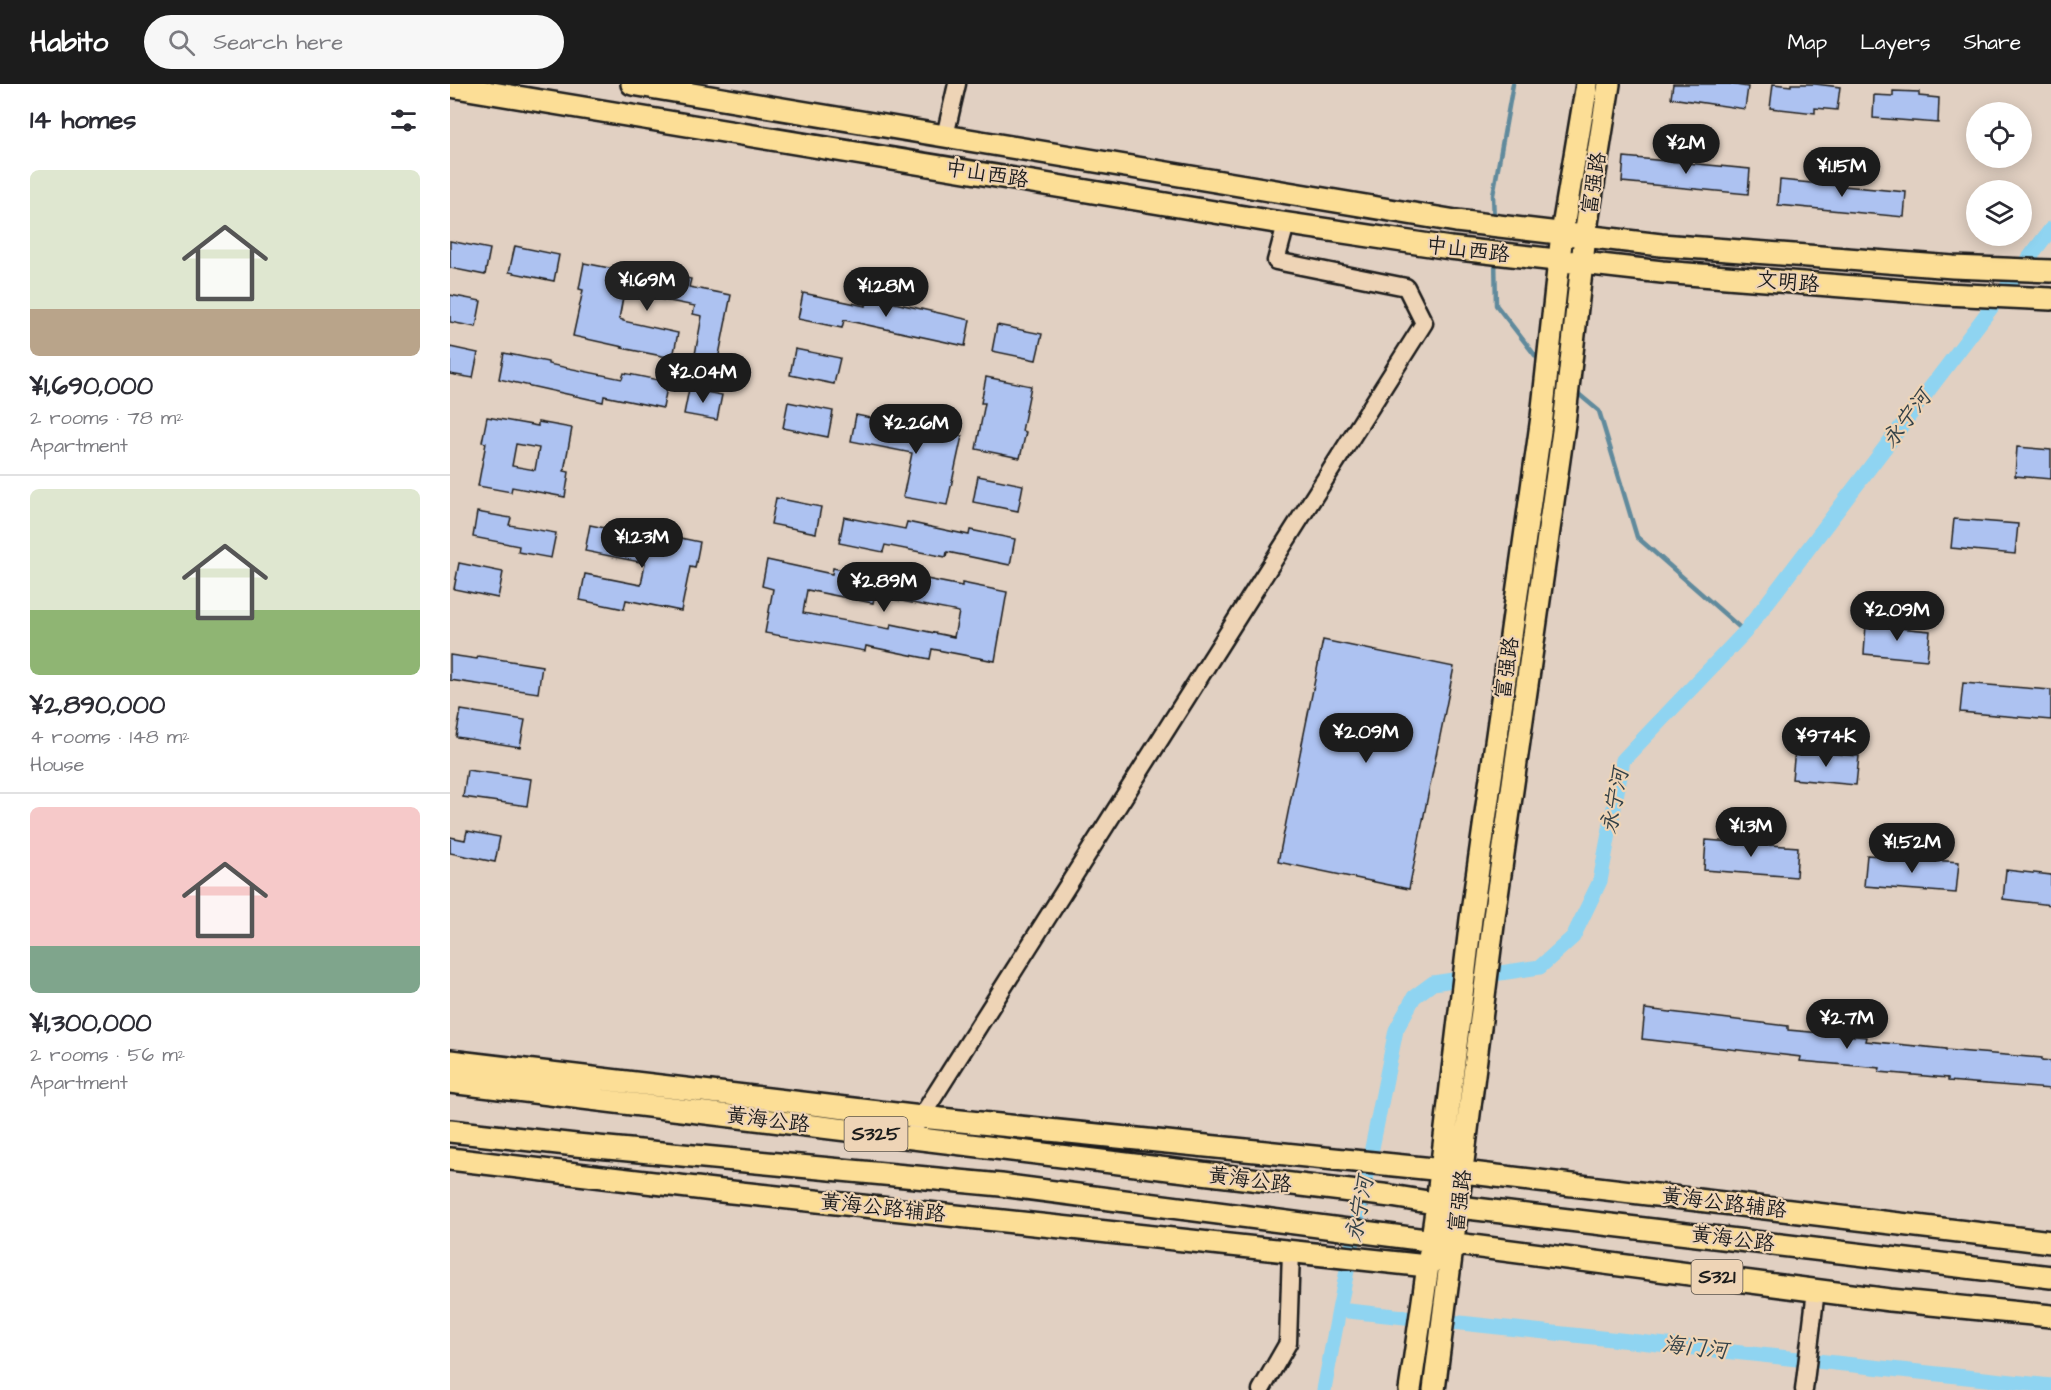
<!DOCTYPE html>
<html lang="en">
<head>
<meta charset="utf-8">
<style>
  body { margin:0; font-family:"Architects Daughter","LXGW WenKai TC",sans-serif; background:#f7f7f7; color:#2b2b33; height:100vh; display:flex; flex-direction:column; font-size:22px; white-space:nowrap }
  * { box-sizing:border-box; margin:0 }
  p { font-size:20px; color:#7c7c81 }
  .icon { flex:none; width:33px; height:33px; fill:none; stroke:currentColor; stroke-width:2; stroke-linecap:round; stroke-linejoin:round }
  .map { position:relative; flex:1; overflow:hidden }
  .drawer { display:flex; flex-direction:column; background:#fff; width:450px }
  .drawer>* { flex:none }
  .buttons { position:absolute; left:1516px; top:18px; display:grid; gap:12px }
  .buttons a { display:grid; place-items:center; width:66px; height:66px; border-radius:50%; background:#fff; box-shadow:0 3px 15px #0003; font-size:30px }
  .price { position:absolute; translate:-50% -51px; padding:0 14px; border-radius:21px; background:#1c1c1c; color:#fff; font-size:20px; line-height:39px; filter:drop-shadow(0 2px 3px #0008) }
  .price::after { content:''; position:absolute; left:50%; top:36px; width:18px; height:14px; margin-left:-9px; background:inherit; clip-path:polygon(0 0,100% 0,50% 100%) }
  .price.active { background:#222; color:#fff }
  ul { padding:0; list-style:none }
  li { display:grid; align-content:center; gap:12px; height:318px; padding:0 30px }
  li+li { border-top:2px solid #e1e1e2 }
  li span { display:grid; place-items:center; height:186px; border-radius:9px; color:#555 }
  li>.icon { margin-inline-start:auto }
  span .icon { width:108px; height:108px; fill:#fffc; stroke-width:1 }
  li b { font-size:26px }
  h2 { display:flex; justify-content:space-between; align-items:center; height:72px; padding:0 30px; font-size:26px }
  header { display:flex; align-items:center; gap:36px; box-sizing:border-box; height:84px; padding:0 30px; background:#1c1c1c; color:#fff }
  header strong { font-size:28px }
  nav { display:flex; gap:33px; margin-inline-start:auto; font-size:21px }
  .search { width:420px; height:54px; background:#f7f7f7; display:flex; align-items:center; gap:15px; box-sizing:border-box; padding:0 21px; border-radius:33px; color:#7c7c81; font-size:22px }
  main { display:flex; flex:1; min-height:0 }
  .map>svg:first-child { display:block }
</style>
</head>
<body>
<header>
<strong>Habito</strong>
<div class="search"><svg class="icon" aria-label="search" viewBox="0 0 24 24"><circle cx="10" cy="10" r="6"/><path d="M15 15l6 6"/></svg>Search here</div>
<nav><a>Map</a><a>Layers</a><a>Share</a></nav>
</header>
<main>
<section class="drawer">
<h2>14 homes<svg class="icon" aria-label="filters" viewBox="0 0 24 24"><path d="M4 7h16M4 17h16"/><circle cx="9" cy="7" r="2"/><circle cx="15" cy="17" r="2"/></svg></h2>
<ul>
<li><span style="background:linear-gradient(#dfe7d0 75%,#b9a48a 0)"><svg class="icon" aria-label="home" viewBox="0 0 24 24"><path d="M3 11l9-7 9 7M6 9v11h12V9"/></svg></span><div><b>¥1,690,000</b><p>2 rooms · 78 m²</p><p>Apartment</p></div></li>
<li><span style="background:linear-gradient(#dfe7d0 65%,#8fb573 0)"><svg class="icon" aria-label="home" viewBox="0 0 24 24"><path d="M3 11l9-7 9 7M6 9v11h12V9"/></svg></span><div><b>¥2,890,000</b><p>4 rooms · 148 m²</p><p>House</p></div></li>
<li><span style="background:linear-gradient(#f6c9c9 75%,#7fa58c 0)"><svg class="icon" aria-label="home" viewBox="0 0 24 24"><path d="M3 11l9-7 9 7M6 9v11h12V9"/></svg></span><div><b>¥1,300,000</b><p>2 rooms · 56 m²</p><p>Apartment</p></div></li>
</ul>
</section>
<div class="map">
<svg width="1601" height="1306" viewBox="0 0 1601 1306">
  <rect width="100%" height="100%" fill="#e1d0c2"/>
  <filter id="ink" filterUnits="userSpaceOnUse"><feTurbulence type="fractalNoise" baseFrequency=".0167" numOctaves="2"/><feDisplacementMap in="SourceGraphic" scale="12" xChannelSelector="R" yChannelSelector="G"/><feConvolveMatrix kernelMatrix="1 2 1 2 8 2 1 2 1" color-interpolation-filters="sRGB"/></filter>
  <g filter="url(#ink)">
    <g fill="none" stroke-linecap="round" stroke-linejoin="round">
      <path stroke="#618a9c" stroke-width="4.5" d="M 1044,136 L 1043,111 L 1063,0
        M 1045,174 L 1046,221 L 1091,279
        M 1125,307 L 1149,327 L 1187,453 L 1295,548"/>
      <path stroke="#8fd4f1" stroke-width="15" d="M 889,1226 L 1601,1302
        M 874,1306 L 889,1226 L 946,946 L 964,913 L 983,899 L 1090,883 L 1123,853 L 1150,797 L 1173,676 L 1295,548 L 1601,145"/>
    </g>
    <path fill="#adc2f1" stroke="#1c1c1c" stroke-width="1.5" fill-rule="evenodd" d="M 1223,0 L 1279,0 L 1298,3 L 1295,25 L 1221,14 Z
      M 1323,0 L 1341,2 L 1341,0 L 1365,0 L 1390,3 L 1387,26 L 1365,24 L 1365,29 L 1320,24 Z
      M 1443,7 L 1469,8 L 1469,12 L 1489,14 L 1488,39 L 1423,34 L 1424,11 L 1443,12 Z
      M 1174,73 L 1300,85 L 1298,110 L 1172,98 Z
      M 1330,96 L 1456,108 L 1454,133 L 1328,121 Z
      M 0,157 L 40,165 L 35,191 L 0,184 Z
      M 65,162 L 109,171 L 104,197 L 59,188 Z
      M 134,179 L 195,191 L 196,186 L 241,195 L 239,203 L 281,211 L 267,281 L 244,276 L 252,232 L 243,230 L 245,222 L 174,208 L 169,235 L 173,236 L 173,237 L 228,249 L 223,273 L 217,272 L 217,273 L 172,264 L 173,263 L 123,252 L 133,206 L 129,205 Z
      M 353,209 L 416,222 L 418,213 L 520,236 L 515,262 L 394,236 L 392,244 L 348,235 Z
      M 0,211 L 31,217 L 26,243 L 0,238 Z
      M 547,241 L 592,250 L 586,276 L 542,267 Z
      M 0,263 L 28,269 L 23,294 L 0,290 Z
      M 345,265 L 390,274 L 384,300 L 340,291 Z
      M 54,269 L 98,278 L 98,280 L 172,295 L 174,289 L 218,298 L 213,324 L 154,312 L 153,318 L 49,295 Z
      M 536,293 L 581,302 L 572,347 L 576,348 L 570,374 L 526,365 L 535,319 L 531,319 Z
      M 239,305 L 272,311 L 267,336 L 234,330 Z
      M 338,318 L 383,327 L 378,353 L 333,344 Z
      M 406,331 L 512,352 L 497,421 L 453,413 L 462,369 L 401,357 Z
      M 37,333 L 88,342 L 88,338 L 122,344 L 114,387 L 119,388 L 115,413 L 62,403 L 61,408 L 28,402 L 36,359 L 32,358 ZM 66,360 L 89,364 L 85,386 L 62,382 Z
      M 1567,363 L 1601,366 L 1601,395 L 1565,392 Z
      M 528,392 L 573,401 L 568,427 L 523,418 Z
      M 326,414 L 371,423 L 366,449 L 321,440 Z
      M 27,428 L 61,434 L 59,441 L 106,449 L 101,474 L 68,468 L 69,462 L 23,453 Z
      M 394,433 L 455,445 L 457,438 L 519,451 L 520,446 L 565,455 L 560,481 L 497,468 L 496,473 L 435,461 L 433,468 L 389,459 Z
      M 1504,435 L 1568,440 L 1565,470 L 1501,464 Z
      M 140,441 L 205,454 L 206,449 L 250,458 L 245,484 L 240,483 L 231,527 L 176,516 L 174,525 L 130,516 L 135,490 L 191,501 L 195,479 L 135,467 Z
      M 317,476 L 382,490 L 383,484 L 428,493 L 423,519 L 357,506 L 353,529 L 440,545 L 441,540 L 504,553 L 509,528 L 446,516 L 451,490 L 512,502 L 512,499 L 557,508 L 545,577 L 482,565 L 480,575 L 416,562 L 415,567 L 315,549 L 323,505 L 312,502 Z
      M 9,479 L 53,488 L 48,514 L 4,505 Z
      M 1416,541 L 1480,547 L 1477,576 L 1414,570 Z
      M 873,556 L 1004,583 L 959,805 L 828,778 Z
      M 0,571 L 27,575 L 28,572 L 92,582 L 88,609 L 0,596 Z
      M 1513,599 L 1601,606 L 1601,636 L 1510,628 Z
      M 11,626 L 75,636 L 70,663 L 6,653 Z
      M 1345,666 L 1409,672 L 1406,701 L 1342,695 Z
      M 17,686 L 81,695 L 77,722 L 13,713 Z
      M 17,747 L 50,753 L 45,778 L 0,769 L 0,753 L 15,756 Z
      M 1256,756 L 1348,763 L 1346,793 L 1254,786 Z
      M 1417,771 L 1509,778 L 1506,809 L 1414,802 Z
      M 1556,786 L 1601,791 L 1601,821 L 1553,815 Z
      M 1195,925 L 1338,942 L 1338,946 L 1417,953 L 1416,957 L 1496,965 L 1496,966 L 1592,974 L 1592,976 L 1601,977 L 1601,1005 L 1498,997 L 1498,994 L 1429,988 L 1430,984 L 1350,977 L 1351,973 L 1192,955 Z"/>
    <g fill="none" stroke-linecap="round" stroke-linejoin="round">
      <defs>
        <path id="minor" d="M 495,52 L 507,0
          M 466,1041 L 974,239 L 956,203 L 826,177 L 836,140
          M 811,1306 L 838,1259 L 841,1167
          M 1354,1306 L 1366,1206"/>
        <path id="major" d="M 182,0 L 1006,137 L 1211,161 L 1503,183 L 1601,187
          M 0,2 L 819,137 L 1000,164 L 1212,188 L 1495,210 L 1601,215
          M 0,977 L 471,1033 L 1013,1088 L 1601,1158
          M 0,998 L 941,1112 L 1009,1123 L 1601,1193
          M 0,1047 L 126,1061 L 551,1101 L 1440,1216 L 1601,1232
          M 0,1075 L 272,1107 L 977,1182 L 987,1174
          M 960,1306 L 987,1120 L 1021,835 L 1092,333 L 1112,149 L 1137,0
          M 984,1306 L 1044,833 L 1114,340 L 1135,152 L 1159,0"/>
      </defs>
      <use href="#minor" stroke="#1c1c1c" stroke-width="21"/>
      <use href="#major" stroke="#1c1c1c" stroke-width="26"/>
      <use href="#minor" stroke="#eed4b6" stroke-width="16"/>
      <use href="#major" stroke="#fcde96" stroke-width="21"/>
    </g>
  </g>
  <g text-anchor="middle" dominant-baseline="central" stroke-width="4.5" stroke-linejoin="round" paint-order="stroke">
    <g fill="#eed4b6" stroke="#5b534a" stroke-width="1.5">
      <rect x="394.5" y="1033" width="63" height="34" rx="4.5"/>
      <rect x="1241.5" y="1176" width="51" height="34" rx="4.5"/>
    </g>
    <g font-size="20" font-weight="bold" fill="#1c1c1c">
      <text x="426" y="1050">S325</text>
      <text x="1267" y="1193">S321</text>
    </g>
    <g font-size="21" fill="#1c1c1c" stroke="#eed4b6">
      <text transform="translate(537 90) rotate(9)">中山西路</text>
      <text transform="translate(1144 99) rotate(-81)">富强路</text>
      <text transform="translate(1018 166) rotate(7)">中山西路</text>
      <text transform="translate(1338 198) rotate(5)">文明路</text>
      <text transform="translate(1057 584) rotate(-82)">富强路</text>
      <text transform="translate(318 1036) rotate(7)">黄海公路</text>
      <text transform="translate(800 1096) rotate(7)">黄海公路</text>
      <text transform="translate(1010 1117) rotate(-83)">富强路</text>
      <text transform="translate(1274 1119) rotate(7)">黄海公路辅路</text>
      <text transform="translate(433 1124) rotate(6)">黄海公路辅路</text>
      <text transform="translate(1283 1155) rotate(7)">黄海公路</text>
    </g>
    <g font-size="22" font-style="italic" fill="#334147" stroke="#eed4b6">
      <text transform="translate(1457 335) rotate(-53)">永宁河</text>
      <text transform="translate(1165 717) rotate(-79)">永宁河</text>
      <text transform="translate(910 1125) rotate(-79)">永宁河</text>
      <text transform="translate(1245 1264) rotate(6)">海门河</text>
    </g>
  </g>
</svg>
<div class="buttons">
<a><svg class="icon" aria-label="locate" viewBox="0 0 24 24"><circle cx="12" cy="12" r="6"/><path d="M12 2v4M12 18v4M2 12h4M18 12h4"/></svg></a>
<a><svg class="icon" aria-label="layers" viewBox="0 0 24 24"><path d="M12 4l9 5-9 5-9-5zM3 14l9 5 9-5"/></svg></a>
</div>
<b class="price" style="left:1236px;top:91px">¥2M</b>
<b class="price" style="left:1392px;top:114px">¥1.15M</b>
<b class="price active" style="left:197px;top:228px">¥1.69M</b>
<b class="price" style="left:436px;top:234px">¥1.28M</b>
<b class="price" style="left:253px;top:320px">¥2.04M</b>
<b class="price" style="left:466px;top:371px">¥2.26M</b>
<b class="price" style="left:192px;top:485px">¥1.23M</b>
<b class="price" style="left:434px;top:529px">¥2.89M</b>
<b class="price" style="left:1447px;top:558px">¥2.09M</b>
<b class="price" style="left:916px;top:680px">¥2.09M</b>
<b class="price" style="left:1376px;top:684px">¥974K</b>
<b class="price" style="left:1301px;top:774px">¥1.3M</b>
<b class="price" style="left:1462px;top:790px">¥1.52M</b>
<b class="price" style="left:1397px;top:966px">¥2.7M</b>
</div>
</main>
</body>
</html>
